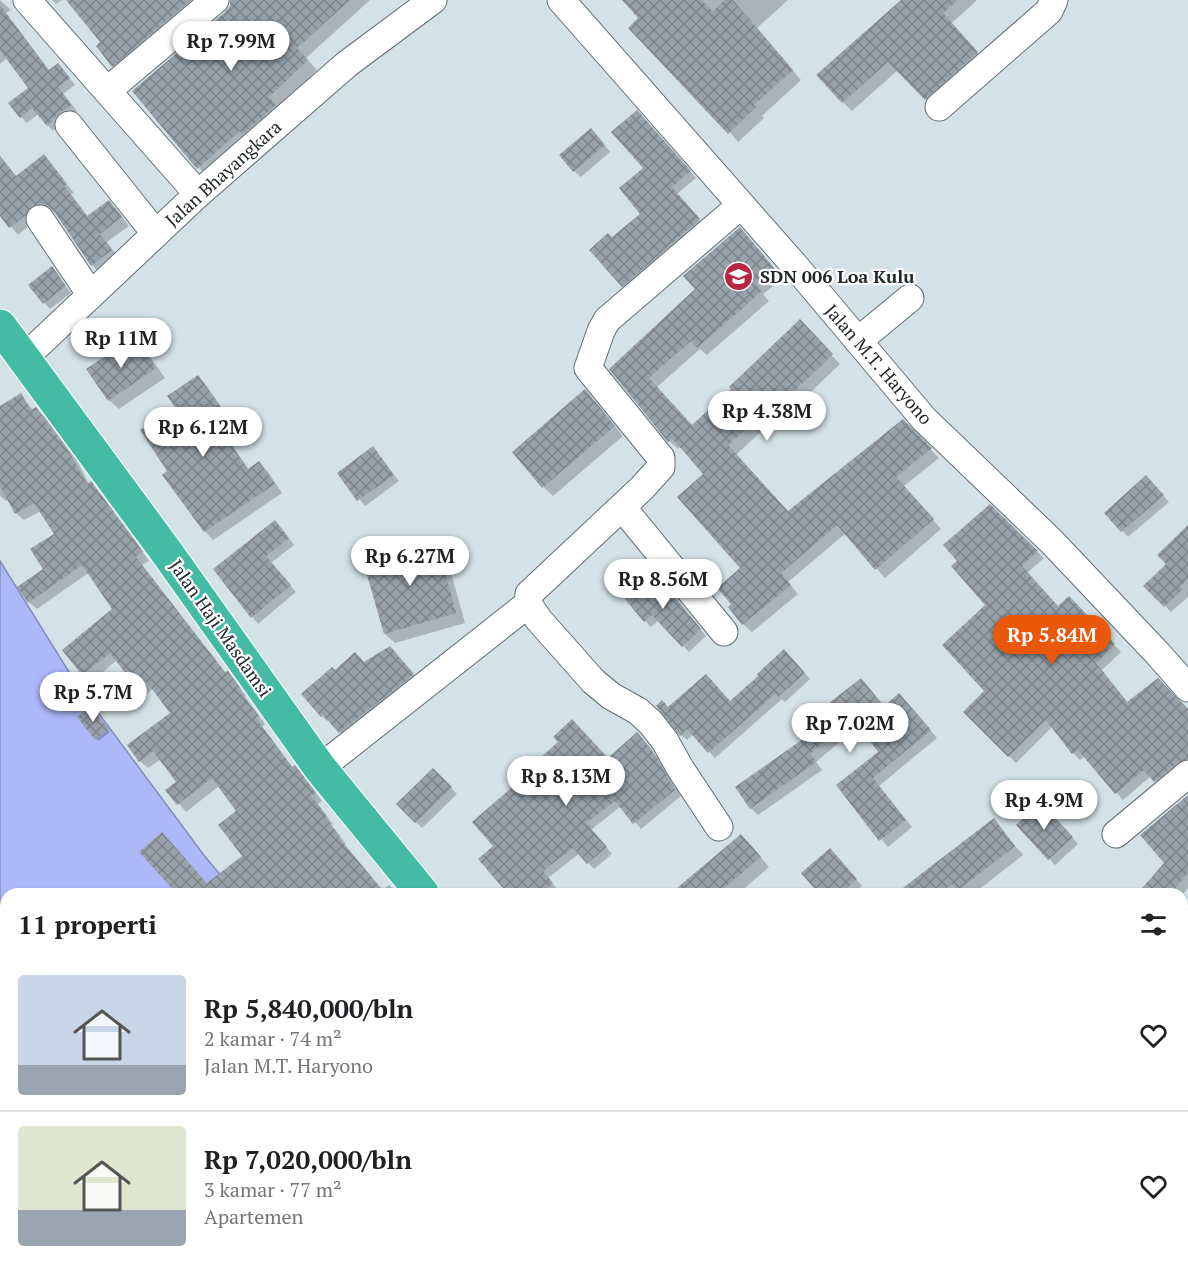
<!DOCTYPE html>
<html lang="id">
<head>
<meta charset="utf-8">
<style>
  body { margin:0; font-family:"PT Serif",serif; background:#f6f6f6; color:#202124; height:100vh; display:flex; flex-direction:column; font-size:22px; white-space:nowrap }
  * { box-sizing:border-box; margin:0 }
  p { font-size:20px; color:#757577 }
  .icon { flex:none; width:33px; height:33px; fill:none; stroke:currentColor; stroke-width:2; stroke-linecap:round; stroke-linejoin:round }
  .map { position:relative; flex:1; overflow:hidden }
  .drawer { position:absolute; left:0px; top:888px; width:1188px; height:384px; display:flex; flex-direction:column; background:#fff; border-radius:18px 18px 0 0; box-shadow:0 2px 4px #0004 }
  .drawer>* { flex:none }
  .price { position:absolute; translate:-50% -51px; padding:0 14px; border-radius:21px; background:#fff; color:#222; font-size:20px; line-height:39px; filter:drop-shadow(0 2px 3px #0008) }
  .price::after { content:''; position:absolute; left:50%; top:36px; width:18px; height:14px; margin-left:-9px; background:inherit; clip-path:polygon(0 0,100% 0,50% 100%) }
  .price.active { background:#ea580c; color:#fff }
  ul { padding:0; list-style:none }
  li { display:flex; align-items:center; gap:18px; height:150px; padding:0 18px }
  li+li { border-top:2px solid #e0e0e0 }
  li span { display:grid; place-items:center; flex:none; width:168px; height:120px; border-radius:6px; color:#555 }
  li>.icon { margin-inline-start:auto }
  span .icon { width:72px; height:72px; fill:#fffc; stroke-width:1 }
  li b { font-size:26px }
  h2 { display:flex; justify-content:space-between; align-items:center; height:72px; padding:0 18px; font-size:26px }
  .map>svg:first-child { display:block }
</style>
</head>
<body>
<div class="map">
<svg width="1188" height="1272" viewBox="0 0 1188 1272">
  <defs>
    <pattern id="building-cross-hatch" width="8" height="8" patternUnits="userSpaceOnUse" patternTransform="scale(1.5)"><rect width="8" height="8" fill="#98a2aa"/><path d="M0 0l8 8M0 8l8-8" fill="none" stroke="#7c848a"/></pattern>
  </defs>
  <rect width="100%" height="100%" fill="#d3e2e6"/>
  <path fill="#adb8f9" stroke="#838dbb" stroke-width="1.5" d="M 0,561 L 74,680 L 203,854 L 236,894 L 6,894 L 6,1266 L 561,1266 L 568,1272 L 0,1272 Z"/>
  <path fill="#0003" d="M 0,0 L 11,10 L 6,13 L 50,72 L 64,71 L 75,85 L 63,94 L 77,111 L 65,119 L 53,131 L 38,114 L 27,123 L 21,117 L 30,88 L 7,58 L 0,64 Z
    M 52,0 L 62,0 L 56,4 Z
    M 76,0 L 209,0 L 121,74 L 113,66 L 102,43 Z
    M 231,0 L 370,0 L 306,58 L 317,70 L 208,178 L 163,128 L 231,5 Z
    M 624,0 L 788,0 L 757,28 L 801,80 L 762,116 L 764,118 L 738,142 Z
    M 903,0 L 977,0 L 951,24 L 986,62 L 936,108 L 898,70 L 852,111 L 843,102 Z
    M 643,118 L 696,178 L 677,194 L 705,226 L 629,292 L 623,286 L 612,239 L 642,214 L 645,169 Z
    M 597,136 L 610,152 L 581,177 L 574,171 Z
    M 44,156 L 74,193 L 71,194 L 88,217 L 117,210 L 129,226 L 107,242 L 119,258 L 100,273 L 92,265 L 56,212 L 47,211 L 18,235 L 0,213 L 0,157 L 17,177 Z
    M 748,238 L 782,279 L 763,294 L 769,301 L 707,355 L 700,349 L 657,387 L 693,427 L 800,322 L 840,364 L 771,430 L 767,426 L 736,455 L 788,513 L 903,421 L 939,458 L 904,486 L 941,529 L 885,578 L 846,533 L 788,582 L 798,594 L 752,632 L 743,624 L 733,605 L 742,568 L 706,474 L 681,446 L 678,449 L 669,441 L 611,369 L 697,289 Z
    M 52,268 L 71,293 L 50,309 L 30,285 Z
    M 135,338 L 144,348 L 165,378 L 119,409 L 109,400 Z
    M 198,376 L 206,385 L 228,417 L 218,424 L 249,470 L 259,463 L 268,472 L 282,493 L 213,540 L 205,531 L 169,472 L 177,408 Z
    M 20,395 L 33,410 L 36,409 L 44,416 L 77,461 L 89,484 L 91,483 L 98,491 L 149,561 L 142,565 L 226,674 L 228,673 L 235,680 L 246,696 L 245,697 L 265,724 L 262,727 L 293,768 L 295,767 L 302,775 L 322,801 L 318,804 L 333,824 L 331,825 L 346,844 L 345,845 L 382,890 L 389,885 L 398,894 L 179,894 L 208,885 L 244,856 L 238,811 L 219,786 L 186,812 L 168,790 L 178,782 L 161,759 L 148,768 L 140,761 L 172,713 L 154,688 L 146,695 L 117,660 L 91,682 L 64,650 L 114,609 L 90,572 L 37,609 L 29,602 L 45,569 L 56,534 L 41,511 L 24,520 L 16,513 L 9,499 L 6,501 L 0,496 L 0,407 Z
    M 595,401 L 623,436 L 553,496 L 543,487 Z
    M 373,448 L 399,481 L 365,506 L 339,473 Z
    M 1146,477 L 1169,502 L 1128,537 L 1106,513 Z
    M 990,506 L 1044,558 L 1027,573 L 1059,608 L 1069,598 L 1121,652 L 1102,670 L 1128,703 L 1188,711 L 1188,767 L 1162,787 L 1151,776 L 1123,800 L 1085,756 L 1080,760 L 1073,753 L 1053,726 L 1016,763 L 965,712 L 987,691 L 987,606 L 959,561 Z
    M 1188,524 L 1188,597 L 1171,612 L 1145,586 L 1168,564 Z
    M 281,528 L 294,545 L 271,563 L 296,592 L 258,624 L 215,569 Z
    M 435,542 L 445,551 L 465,623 L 395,643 L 385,634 Z
    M 662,582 L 706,636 L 689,652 L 659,620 L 651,627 L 645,621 Z
    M 395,654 L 418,680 L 345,738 L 329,720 L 327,721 L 322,716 L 364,663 Z
    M 790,657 L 810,679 L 785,702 L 782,699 L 715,758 L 694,734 L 687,740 L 681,735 L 668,709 L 730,703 Z
    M 906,702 L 937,738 L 879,786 L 912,827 L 888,847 L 838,786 L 880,752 L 861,727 L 855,733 L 853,731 L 816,762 L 822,770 L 758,815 L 751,808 L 812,734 L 884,707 Z
    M 93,711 L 110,732 L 99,741 L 96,739 Z
    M 643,740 L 658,758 L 681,796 L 641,829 L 621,806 L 591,830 L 612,854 L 594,869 L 580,853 L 548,878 L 558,890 L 554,894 L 510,894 L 608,760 Z
    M 433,770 L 457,794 L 422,828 L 398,804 Z
    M 1188,796 L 1188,888 L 1182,895 L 1131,894 L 1136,888 L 1141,892 L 1166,863 Z
    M 1041,804 L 1078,844 L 1055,865 L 1018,825 Z
    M 993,820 L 1023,855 L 973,894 L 961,892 L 901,894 Z
    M 751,845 L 769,867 L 738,894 L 672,894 Z
    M 836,856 L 862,886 L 853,894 L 821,894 Z
    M 1182,1041 L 1188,1048 L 1188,1055 L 1182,1060 Z
    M 1182,1099 L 1188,1107 L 1188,1121 L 1182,1126 Z
    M 586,1266 L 673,1266 L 676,1270 L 680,1266 L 710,1266 L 715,1272 L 591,1272 Z
    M 785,1266 L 946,1266 L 943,1272 L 790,1272 Z
    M 1003,1266 L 1075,1266 L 1080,1272 L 1009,1272 Z"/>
  <path fill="url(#building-cross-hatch)" d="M 66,0 L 191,0 L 112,67 L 96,46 L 100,42 Z
    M 230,0 L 350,0 L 297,48 L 308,60 L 269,97 L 276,105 L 243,134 L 240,131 L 197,169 L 132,91 L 225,12 L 230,6 Z
    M 622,0 L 701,0 L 713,11 L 725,0 L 733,0 L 793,70 L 754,105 L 756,107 L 728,134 L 628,28 L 638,18 Z
    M 901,0 L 958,0 L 943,13 L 978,52 L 925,100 L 888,62 L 842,103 L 816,75 Z
    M 0,5 L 49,70 L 58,63 L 70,78 L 58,87 L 72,105 L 59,113 L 47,126 L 32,108 L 20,118 L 8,103 L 28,88 L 0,50 Z
    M 637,110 L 691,171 L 672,187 L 700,219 L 622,287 L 589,250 L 608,233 L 612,237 L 640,214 L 619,188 L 643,168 L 611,132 Z
    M 591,128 L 605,145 L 573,172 L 559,155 Z
    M 44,154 L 67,184 L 64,186 L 87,216 L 109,200 L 122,217 L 100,234 L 112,250 L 91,266 L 53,210 L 47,205 L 40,203 L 32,206 L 25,216 L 9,228 L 0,216 L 0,156 L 16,176 Z
    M 740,227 L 775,269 L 756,284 L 762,291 L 697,348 L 691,341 L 649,378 L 692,425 L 731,389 L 729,387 L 800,319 L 833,354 L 762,422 L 758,418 L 728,445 L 788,511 L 903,419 L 932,448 L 896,477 L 934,519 L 875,570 L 837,525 L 781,573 L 791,585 L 742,625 L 728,607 L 731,604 L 717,588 L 740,568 L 677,497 L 703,474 L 672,438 L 668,442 L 609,369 L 695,289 L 683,276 Z
    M 52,266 L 66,286 L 43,304 L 28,285 Z
    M 135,336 L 156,368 L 108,401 L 86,369 Z
    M 198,375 L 221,407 L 210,415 L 248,469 L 259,461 L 275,484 L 204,532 L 162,475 L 167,471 L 140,430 L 175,407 L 167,396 Z
    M 585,389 L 615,426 L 542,488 L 512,452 Z
    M 21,393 L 31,410 L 36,407 L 69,452 L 87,484 L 91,481 L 136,542 L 143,552 L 136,557 L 225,672 L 228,671 L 240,688 L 238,689 L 259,716 L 256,718 L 292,767 L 295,765 L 316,793 L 311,796 L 326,815 L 325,817 L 340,836 L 338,837 L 386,894 L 177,894 L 139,852 L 162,832 L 207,883 L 242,856 L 218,825 L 236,811 L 212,778 L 177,805 L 165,790 L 176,782 L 153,751 L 139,762 L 127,745 L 170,713 L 146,681 L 137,688 L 110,653 L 82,675 L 62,650 L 112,609 L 82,565 L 28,603 L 17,587 L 43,569 L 30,549 L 54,534 L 34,503 L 15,514 L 0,486 L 0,406 Z
    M 373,446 L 394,475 L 357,501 L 337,473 Z
    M 1146,475 L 1164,495 L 1121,532 L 1104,513 Z
    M 990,504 L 1038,551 L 1022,566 L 1058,606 L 1069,596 L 1115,644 L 1096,663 L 1127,702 L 1158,678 L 1188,709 L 1188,759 L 1178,762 L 1154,782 L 1144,770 L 1115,794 L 1078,750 L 1072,754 L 1046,720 L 1008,757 L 963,712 L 984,691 L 942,645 L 985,605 L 951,566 L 957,561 L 943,545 Z
    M 275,520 L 289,538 L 266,556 L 291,585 L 251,618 L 213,569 Z
    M 1188,525 L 1188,579 L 1180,587 L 1183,589 L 1164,607 L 1143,586 L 1166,564 L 1157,555 Z
    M 436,540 L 456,613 L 384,634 L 363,561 Z
    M 656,574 L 701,629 L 682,647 L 652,615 L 644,622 L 625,599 Z
    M 390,646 L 414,674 L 339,733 L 323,715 L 321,717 L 301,694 L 332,667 L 335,670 L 355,652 L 364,662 Z
    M 784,649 L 805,673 L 778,697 L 775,694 L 708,753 L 687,729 L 680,736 L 656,706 L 662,700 L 668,707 L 706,674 L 730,701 L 758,676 L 757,674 Z
    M 861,678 L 884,706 L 899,693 L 931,730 L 873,778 L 906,820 L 879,841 L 836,785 L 878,752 L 854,720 L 846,727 L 845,725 L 810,754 L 816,762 L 750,809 L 735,787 L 810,734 L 805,728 L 831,707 L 828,704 Z
    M 90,706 L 109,729 L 95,740 L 77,717 Z
    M 572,719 L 608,758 L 637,732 L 652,750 L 675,790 L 633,824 L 615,801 L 586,823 L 607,847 L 587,864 L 573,848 L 543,871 L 553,883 L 541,894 L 508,894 L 478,859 L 493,846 L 472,822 L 518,782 L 516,779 L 558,742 L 553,737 Z
    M 433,768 L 452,787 L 415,823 L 396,804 Z
    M 1188,795 L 1188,873 L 1170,894 L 1137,894 L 1164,863 L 1140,835 Z
    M 1041,802 L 1073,837 L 1048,860 L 1016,825 Z
    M 994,818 L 1015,846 L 957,891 L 952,884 L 939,894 L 895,894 Z
    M 741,834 L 761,857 L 717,894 L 670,894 Z
    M 830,848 L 857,879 L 840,894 L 819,894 L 801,873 Z"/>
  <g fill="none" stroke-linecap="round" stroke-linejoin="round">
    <defs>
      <path id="minor" d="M 27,0 L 198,194
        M 561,0 L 796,267 L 924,419 L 1052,542 L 1159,655 L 1188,688
        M 107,91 L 215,0
        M 939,107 L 1049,11 L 1054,0
        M 69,125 L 156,234
        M 40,219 L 91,295
        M 858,341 L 910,298
        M 23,359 L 198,194 L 347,64 L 433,0
        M 622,507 L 724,632
        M 320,768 L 528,604
        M 719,827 L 680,768 L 665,741 L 651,723 L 638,711 L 611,696 L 593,681 L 539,620 L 528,604 L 529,594 L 642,488 L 661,467 L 661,458 L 588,368 L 601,331 L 607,320 L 741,205
        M 1116,834 L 1188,774
        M 947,1272 L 954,1266"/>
      <path id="highway" d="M 0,326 L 165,550 L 320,768 L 423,894
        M 747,1266 L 753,1272"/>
    </defs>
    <use href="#minor" stroke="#626f72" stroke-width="29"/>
    <use href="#highway" stroke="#fff" stroke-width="35"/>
    <use href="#minor" stroke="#fff" stroke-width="27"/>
    <use href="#highway" stroke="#44bba5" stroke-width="33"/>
  </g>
  <defs>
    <symbol id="school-disc" viewBox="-11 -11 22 22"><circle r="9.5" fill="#b72543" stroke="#fff"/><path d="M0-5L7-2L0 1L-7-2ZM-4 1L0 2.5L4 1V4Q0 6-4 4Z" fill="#fff"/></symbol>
  </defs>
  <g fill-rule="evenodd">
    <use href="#school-disc" x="722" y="260" width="33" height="33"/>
  </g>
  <g text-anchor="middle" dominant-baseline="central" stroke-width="4.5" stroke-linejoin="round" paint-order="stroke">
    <g font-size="18" fill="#222829" stroke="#fff">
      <text transform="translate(223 173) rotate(-42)">Jalan Bhayangkara</text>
      <text transform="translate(879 364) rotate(49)">Jalan M.T. Haryono</text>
      <text transform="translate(221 628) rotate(55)">Jalan Haji Masdamsi</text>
    </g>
    <g font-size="18" font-weight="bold" fill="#222829" stroke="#fff" text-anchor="start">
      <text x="760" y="276">SDN 006 Loa Kulu</text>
    </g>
  </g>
</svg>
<b class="price" style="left:231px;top:72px">Rp 7.99M</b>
<b class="price" style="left:121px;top:369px">Rp 11M</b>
<b class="price" style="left:767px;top:442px">Rp 4.38M</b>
<b class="price" style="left:203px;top:458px">Rp 6.12M</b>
<b class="price" style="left:410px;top:587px">Rp 6.27M</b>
<b class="price" style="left:663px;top:610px">Rp 8.56M</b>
<b class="price active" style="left:1052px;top:666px">Rp 5.84M</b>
<b class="price" style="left:93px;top:723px">Rp 5.7M</b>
<b class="price" style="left:850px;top:754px">Rp 7.02M</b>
<b class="price" style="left:566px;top:807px">Rp 8.13M</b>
<b class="price" style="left:1044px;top:831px">Rp 4.9M</b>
<section class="drawer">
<h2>11 properti<svg class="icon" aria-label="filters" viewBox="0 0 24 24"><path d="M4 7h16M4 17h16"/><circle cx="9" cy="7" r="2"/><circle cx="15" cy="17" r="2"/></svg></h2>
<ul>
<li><span style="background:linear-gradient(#c9d6e8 75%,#9aa5b1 0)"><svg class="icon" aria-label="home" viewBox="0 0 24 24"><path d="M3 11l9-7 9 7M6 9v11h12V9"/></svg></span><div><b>Rp 5,840,000/bln</b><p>2 kamar · 74 m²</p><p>Jalan M.T. Haryono</p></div><svg class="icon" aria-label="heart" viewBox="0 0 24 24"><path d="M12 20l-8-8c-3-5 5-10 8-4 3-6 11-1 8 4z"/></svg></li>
<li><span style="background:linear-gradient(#dfe7d0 70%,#9aa5b1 0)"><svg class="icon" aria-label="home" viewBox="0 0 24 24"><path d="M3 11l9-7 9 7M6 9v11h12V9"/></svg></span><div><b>Rp 7,020,000/bln</b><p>3 kamar · 77 m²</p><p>Apartemen</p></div><svg class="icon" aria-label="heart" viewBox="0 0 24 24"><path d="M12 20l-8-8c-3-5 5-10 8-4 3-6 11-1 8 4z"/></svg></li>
</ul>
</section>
</div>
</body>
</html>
